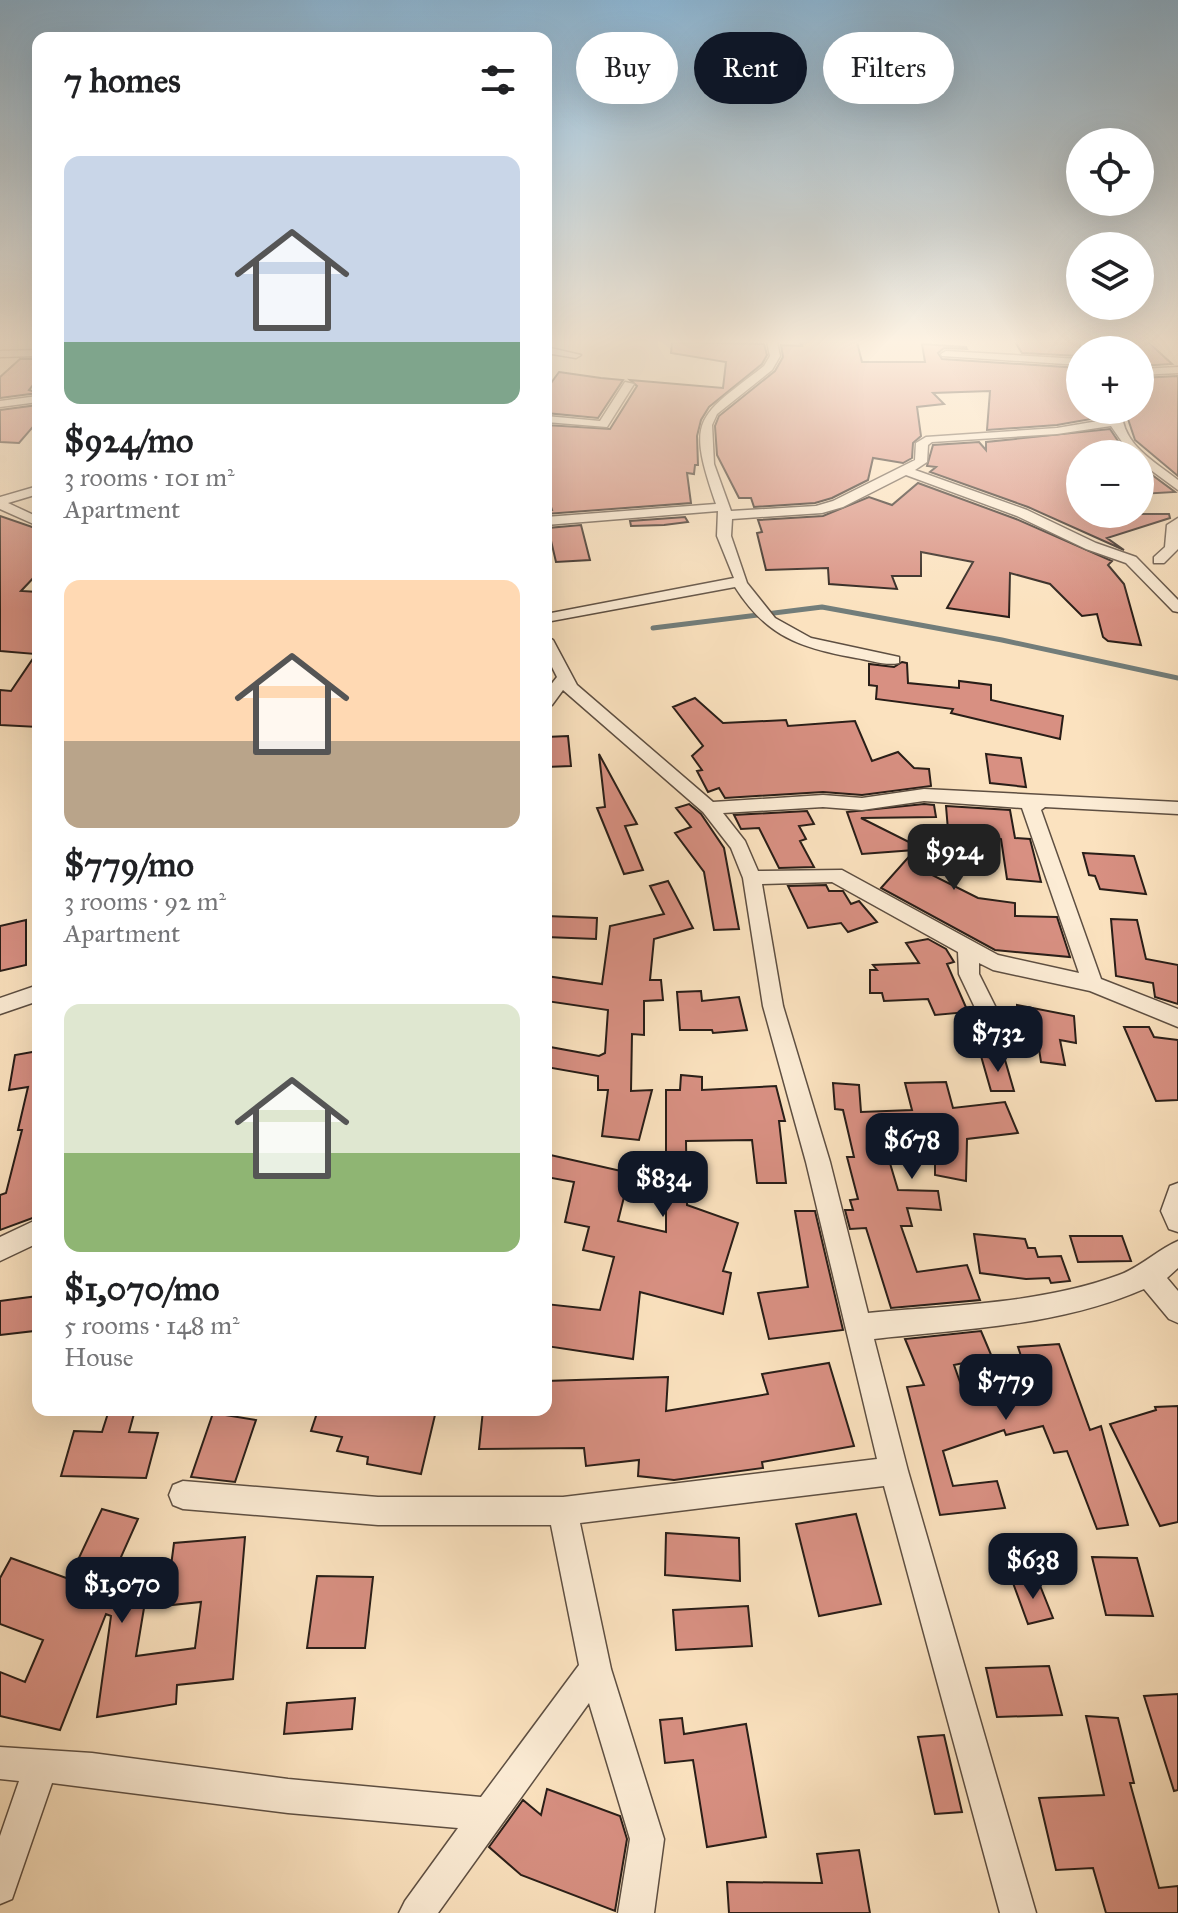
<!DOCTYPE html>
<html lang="en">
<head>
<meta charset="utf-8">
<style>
  body { margin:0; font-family:"IM FELL Great Primer",serif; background:#f2f2f2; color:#202124; height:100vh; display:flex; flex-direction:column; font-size:30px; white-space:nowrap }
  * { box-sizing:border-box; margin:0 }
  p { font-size:26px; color:#757577 }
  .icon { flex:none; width:44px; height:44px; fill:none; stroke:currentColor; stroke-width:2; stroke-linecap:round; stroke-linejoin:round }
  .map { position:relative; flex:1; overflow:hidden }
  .panel { position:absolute; left:32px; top:32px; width:520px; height:1384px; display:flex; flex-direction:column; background:#fff; border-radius:16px; box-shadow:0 8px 32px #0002 }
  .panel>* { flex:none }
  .guide { position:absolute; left:576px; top:32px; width:482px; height:72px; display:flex; gap:16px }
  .fabs { position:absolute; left:1066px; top:128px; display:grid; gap:16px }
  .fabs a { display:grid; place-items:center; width:88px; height:88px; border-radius:50%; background:#fff; box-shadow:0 8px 32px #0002; font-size:40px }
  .price { position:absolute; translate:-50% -68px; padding:0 18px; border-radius:16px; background:#111827; color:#fff; font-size:26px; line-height:52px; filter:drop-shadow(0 2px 4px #0008) }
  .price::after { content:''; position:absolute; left:50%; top:48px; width:24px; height:18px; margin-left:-12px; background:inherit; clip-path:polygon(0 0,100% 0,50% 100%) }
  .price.on { background:#222; color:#fff }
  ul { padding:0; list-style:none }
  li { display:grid; align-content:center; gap:16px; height:424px; padding:0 32px }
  li span { display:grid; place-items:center; height:248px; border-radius:16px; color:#555 }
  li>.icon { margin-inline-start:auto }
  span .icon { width:144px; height:144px; fill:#fffc; stroke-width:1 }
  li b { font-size:34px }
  h2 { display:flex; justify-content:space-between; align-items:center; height:96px; padding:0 32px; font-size:34px }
  .pill { padding:0 28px; border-radius:36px; background:#fff; box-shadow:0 8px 32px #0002; font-size:28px; line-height:72px }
  .pill.on { background:#111827; color:#fff }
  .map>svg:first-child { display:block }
</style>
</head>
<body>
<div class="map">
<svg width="1178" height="1913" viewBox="0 0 1178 1913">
  <rect width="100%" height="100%" fill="#fbe2bf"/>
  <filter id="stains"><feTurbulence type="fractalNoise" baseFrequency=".0025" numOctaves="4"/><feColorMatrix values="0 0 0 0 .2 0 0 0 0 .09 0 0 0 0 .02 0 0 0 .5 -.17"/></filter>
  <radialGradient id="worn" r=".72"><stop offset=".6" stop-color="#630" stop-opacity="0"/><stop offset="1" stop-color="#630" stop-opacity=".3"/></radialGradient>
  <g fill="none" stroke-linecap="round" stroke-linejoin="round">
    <path stroke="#727d7a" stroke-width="5" d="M 653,628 L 822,607 L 1002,640 L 1178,678"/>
  </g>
  <path fill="#d89082" stroke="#291e18" stroke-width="2" fill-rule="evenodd" d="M 672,342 L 764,344 L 767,355 L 762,364 L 709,407 L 701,420 L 697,436 L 698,465 L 695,465 L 694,474 L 687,473 L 691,503 L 546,514 L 546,510 L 552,510 L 546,491 L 546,425 L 610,429 L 637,386 L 630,380 L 723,388 L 726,362 L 671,353 Z
    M 800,342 L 857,342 L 862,362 L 925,362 L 922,344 L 966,347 L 967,349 L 944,348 L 938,353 L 942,359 L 1080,368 L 1080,410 L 1109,410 L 1108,416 L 1057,425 L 987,430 L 990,391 L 933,393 L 944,404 L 917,407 L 921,436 L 913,443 L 912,458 L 903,463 L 873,458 L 868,480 L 832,498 L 815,503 L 754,507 L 751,498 L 739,498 L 717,455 L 715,426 L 719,416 L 775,371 L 783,357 L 781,345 L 802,346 Z
    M 1015,342 L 1080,342 L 1080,356 L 1022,353 Z
    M 1118,342 L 1148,342 L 1172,364 L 1140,366 L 1140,350 L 1126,350 Z
    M 20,359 L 38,359 L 38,379 L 29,390 L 38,393 L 0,398 L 0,377 Z
    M 559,372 L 601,378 L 623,380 L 598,418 L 546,413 L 546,390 Z
    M 1178,376 L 1178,476 L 1135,440 L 1125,410 L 1140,410 L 1140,378 Z
    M 38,405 L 38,421 L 19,443 L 0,442 L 0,410 Z
    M 1110,429 L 1124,450 L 1080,454 L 1080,514 L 1169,514 L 1170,518 L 1107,538 L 1124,550 L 1028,507 L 930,472 L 936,467 L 927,466 L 933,445 L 979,442 L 986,450 L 986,442 Z
    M 1140,466 L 1175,492 L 1140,494 Z
    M 918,483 L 1016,519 L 1112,561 L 1108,565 L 1124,584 L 1141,645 L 1108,641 L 1103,637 L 1097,614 L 1082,616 L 1050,584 L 1010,573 L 1009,617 L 947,608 L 973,562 L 921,552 L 921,576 L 892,576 L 897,589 L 829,584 L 828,568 L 766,570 L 757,533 L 762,532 L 758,520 L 823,516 L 869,497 L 892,505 Z
    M 0,516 L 38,529 L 38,573 L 21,591 L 38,592 L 38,727 L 0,725 L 0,690 L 11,691 L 36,654 L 0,651 Z
    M 685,517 L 688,522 L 664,525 L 631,526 L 630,521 Z
    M 581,525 L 590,560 L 556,562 L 548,528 Z
    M 902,662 L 907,663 L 908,683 L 959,688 L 959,681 L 991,685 L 991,700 L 1063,716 L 1060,739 L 951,713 L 953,709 L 876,699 L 877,686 L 869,685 L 869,664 L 894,667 Z
    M 695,698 L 723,723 L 786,720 L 788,726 L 855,721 L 872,761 L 898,752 L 914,768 L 929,769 L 931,786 L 862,795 L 823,792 L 725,798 L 719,788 L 708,792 L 697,771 L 702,770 L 692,756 L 703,746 L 673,707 Z
    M 568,736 L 571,766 L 546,767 L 546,737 Z
    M 599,754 L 637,824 L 625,826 L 643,870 L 624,874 L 597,808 L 605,807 Z
    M 986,754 L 1021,758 L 1026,787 L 990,783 Z
    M 689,804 L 701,814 L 724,848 L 739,929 L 714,930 L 704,872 L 675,833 L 691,827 L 676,808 Z
    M 924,804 L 934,805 L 936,817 L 861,818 L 943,859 L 930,874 L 978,898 L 1015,903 L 1015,916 L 1057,917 L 1070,957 L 995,950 L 881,888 L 915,850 L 862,854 L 847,812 Z
    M 946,806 L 1010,810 L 1015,838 L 1030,839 L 1041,882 L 1007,879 L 1001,839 L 948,830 Z
    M 807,811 L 814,824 L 799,826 L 806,839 L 800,841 L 814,867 L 779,868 L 759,828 L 741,829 L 734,815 Z
    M 1083,853 L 1134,856 L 1146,894 L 1100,889 L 1095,876 L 1089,875 Z
    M 668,881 L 693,928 L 654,939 L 650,980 L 661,980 L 663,1000 L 644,1001 L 644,1035 L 632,1034 L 631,1091 L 652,1090 L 639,1140 L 602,1136 L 608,1090 L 598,1090 L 598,1076 L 546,1067 L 546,1062 L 550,1047 L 599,1056 L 605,1053 L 608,1010 L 546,1001 L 546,976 L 602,984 L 610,926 L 664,914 L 650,886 Z
    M 826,885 L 829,891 L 843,891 L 851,904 L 859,901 L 877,922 L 848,932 L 841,923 L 808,928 L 788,886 Z
    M 546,916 L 597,918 L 596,939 L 546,937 Z
    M 1111,919 L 1137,920 L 1146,959 L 1178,965 L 1178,1004 L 1155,997 L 1153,983 L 1116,976 Z
    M 26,920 L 26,965 L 0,971 L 0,926 Z
    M 928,939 L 946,949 L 954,962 L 947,964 L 968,1012 L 935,1015 L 928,999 L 884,1001 L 882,993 L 870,993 L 870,970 L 877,970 L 873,965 L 919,963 L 906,943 Z
    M 701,991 L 702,1001 L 739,997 L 747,1030 L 713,1033 L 712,1030 L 680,1030 L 677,992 Z
    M 1017,1005 L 1074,1016 L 1076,1043 L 1060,1040 L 1065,1065 L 1041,1062 L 1037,1036 L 1017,1032 Z
    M 1124,1027 L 1149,1027 L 1154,1037 L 1178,1040 L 1178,1100 L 1156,1101 Z
    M 38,1051 L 38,1216 L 0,1230 L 0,1195 L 6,1193 L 22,1130 L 18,1130 L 28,1087 L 9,1090 L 15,1055 Z
    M 981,1056 L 1005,1060 L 1014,1091 L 991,1091 Z
    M 681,1075 L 702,1077 L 702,1090 L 776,1086 L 785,1121 L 779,1121 L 786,1183 L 757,1183 L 752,1140 L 686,1141 L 687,1205 L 738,1223 L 723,1271 L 731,1273 L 723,1314 L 640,1292 L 633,1359 L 546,1346 L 546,1304 L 600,1310 L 614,1257 L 583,1250 L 589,1227 L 565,1222 L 574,1182 L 546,1177 L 546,1154 L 630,1173 L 618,1221 L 666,1232 L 666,1090 L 680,1090 Z
    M 946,1082 L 953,1108 L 1005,1102 L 1018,1133 L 967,1139 L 966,1181 L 935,1175 L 935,1157 L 886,1150 L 898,1190 L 938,1191 L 941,1210 L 907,1208 L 912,1226 L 901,1226 L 917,1272 L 967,1265 L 980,1300 L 891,1308 L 866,1228 L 850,1229 L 845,1210 L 853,1210 L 850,1200 L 858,1199 L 847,1157 L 854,1157 L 843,1110 L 835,1109 L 833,1083 L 859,1085 L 861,1112 L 912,1110 L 905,1083 Z
    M 795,1211 L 815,1211 L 843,1330 L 769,1339 L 758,1293 L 808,1287 Z
    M 974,1234 L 1025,1239 L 1028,1248 L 1035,1248 L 1038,1257 L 1061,1256 L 1070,1281 L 1051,1283 L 1049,1278 L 1026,1279 L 980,1273 Z
    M 1070,1236 L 1122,1236 L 1131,1261 L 1078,1262 Z
    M 38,1296 L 34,1331 L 0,1335 L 0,1301 Z
    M 981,1331 L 992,1357 L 954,1365 L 966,1399 L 1030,1383 L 1018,1347 L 1059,1344 L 1090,1430 L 1101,1426 L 1128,1525 L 1097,1529 L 1067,1451 L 1054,1453 L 1043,1426 L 1006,1435 L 1004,1430 L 943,1451 L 953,1486 L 997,1481 L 1005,1508 L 940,1515 L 907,1387 L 924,1385 L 905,1339 Z
    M 829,1363 L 854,1446 L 762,1462 L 763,1468 L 674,1480 L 638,1476 L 639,1460 L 586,1466 L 584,1448 L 479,1449 L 483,1410 L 546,1410 L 546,1381 L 668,1377 L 666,1411 L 768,1394 L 762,1374 Z
    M 1178,1406 L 1178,1522 L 1160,1526 L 1110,1424 L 1156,1410 L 1155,1407 Z
    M 109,1410 L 135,1410 L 129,1432 L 158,1433 L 146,1478 L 61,1476 L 74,1431 L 102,1432 Z
    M 318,1410 L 418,1410 L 435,1415 L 421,1474 L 367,1464 L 368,1457 L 337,1451 L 342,1437 L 311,1431 Z
    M 213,1413 L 256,1420 L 235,1482 L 191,1477 Z
    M 102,1509 L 138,1519 L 108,1586 L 169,1581 L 174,1543 L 245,1537 L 233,1679 L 177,1685 L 176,1704 L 97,1717 L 111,1616 L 106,1614 L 60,1730 L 0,1716 L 0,1672 L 25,1682 L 43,1640 L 0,1624 L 0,1578 L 11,1558 L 69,1579 ZM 201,1602 L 195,1648 L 136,1656 L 144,1608 Z
    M 856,1514 L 881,1604 L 819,1616 L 796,1524 Z
    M 666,1533 L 739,1538 L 740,1581 L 665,1575 Z
    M 1092,1557 L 1137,1558 L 1153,1616 L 1106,1615 Z
    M 317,1576 L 373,1577 L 365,1648 L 307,1648 Z
    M 1037,1578 L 1053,1618 L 1028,1624 L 1013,1583 Z
    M 748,1606 L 752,1646 L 676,1650 L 673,1610 Z
    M 1049,1666 L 1062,1715 L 997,1717 L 986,1668 Z
    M 1178,1694 L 1178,1790 L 1174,1791 L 1144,1696 Z
    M 355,1698 L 352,1729 L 284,1734 L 287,1703 Z
    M 1086,1716 L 1118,1718 L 1134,1783 L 1130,1783 L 1159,1888 L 1178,1886 L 1178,1913 L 1106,1913 L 1093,1868 L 1056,1870 L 1039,1798 L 1104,1795 Z
    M 682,1718 L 684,1734 L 746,1724 L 766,1837 L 707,1847 L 693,1760 L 665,1763 L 660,1720 Z
    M 944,1735 L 962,1812 L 935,1814 L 918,1737 Z
    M 547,1789 L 620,1816 L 627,1839 L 615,1911 L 521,1875 L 489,1847 L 523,1800 L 541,1815 Z
    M 859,1850 L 870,1913 L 729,1913 L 727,1882 L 822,1883 L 817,1854 Z"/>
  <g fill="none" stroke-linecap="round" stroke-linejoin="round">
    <defs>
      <path id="street" d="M 767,342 L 777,342 L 780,356 L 772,370 L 717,414 L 712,425 L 714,464 L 731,511 L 816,506 L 833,501 L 915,460 L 916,443 L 926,437 L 1057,428 L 1110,419 L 1112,410 L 1122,410 C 1121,444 1154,461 1178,480 L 1178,490 L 1140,462 L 1140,454 L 1129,452 L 1111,426 L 1057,434 L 932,442 L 928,445 L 927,462 L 915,470 L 1027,510 L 1096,543 L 1136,557 L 1178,600 L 1178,612 L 1173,611 L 1126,563 L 1086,549 L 1017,516 L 906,475 L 843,507 L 822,513 L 732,519 L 731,536 L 747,583 L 775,618 L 811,638 L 899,657 L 899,663 C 886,666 869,660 856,658 C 800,648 766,636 735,587 L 546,622 L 546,614 L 734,578 L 717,536 L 718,511 L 546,525 L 546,517 L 716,504 C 686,417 697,418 764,366 L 770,356 Z
        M 546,347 L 581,355 L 576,358 L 546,353 Z
        M 38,350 L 38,356 L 0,357 L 0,351 Z
        M 946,351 L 1080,359 L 1080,365 L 942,356 L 941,354 Z
        M 1178,367 L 1178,373 L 1140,375 L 1140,369 Z
        M 625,382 L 634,384 L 607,427 L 546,422 L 546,416 L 600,421 Z
        M 38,396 L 38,402 L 0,407 L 0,401 Z
        M 38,486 L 38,494 L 8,503 L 38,517 L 38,526 L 0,509 L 0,497 Z
        M 1178,518 L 1178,549 L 1164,563 L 1154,563 L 1154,557 L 1165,547 L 1167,525 Z
        M 546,636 L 553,640 L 577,685 L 713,802 L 823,795 L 862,798 L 924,789 L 1178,802 L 1178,814 L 1045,807 L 1041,810 L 1101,979 L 1178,1009 L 1178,1027 L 1090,991 L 993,970 L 979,963 L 979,974 L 1016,1048 L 1013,1054 L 1005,1057 L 997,1054 L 959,974 L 958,952 L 832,882 L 762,884 L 783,1006 L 830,1162 L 868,1313 C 950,1305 1041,1304 1119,1275 C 1141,1267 1157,1250 1178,1241 L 1178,1268 L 1167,1278 L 1178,1291 L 1178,1323 L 1169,1319 L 1144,1289 C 1060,1326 964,1329 874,1339 L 908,1471 L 1036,1913 L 1000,1913 L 884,1486 L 580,1523 L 611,1669 L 664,1839 L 654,1913 L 618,1913 L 630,1839 L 589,1703 L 438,1913 L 399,1913 L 405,1901 L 458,1828 L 288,1813 L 52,1783 L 12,1899 L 0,1904 L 0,1836 L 19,1781 L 0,1779 L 0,1747 L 92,1753 L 288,1779 L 481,1797 L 579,1665 L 551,1525 L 378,1525 L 183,1509 L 173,1505 L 169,1495 L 173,1485 L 183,1481 L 378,1497 L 563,1497 L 877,1459 L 806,1162 L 763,1006 L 743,878 L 731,848 L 703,812 L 563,690 L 552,705 L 546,707 L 546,691 L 557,677 L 546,655 ZM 924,801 L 1022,808 L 1079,973 L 998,955 L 842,870 L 758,871 L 745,841 L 723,813 L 823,807 L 862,810 Z
        M 38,985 L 38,1001 L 0,1014 L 0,998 Z
        M 1178,1183 L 1178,1232 L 1169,1229 L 1161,1211 L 1170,1186 Z
        M 38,1219 L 38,1243 L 0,1261 L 0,1237 Z"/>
    </defs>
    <use href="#street" stroke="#5e4f42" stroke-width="3"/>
    <use href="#street" fill="#fcecd5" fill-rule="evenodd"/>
  </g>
  <linearGradient id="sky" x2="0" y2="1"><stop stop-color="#8cb7d6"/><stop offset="0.56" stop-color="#fdf2e2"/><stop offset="1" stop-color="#fdf2e2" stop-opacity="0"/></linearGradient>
  <rect width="1178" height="610" fill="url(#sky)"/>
  <rect width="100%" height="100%" filter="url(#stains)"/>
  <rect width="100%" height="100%" fill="url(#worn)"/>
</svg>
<div class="fabs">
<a><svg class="icon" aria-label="locate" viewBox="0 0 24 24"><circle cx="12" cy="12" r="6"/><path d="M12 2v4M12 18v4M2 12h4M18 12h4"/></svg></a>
<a><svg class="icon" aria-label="layers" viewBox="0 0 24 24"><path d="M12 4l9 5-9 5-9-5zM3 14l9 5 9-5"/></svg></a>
<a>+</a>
<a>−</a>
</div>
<b class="price on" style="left:954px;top:892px">$924</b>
<b class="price" style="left:998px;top:1074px">$732</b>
<b class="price" style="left:912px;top:1181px">$678</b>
<b class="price" style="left:663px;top:1219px">$834</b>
<b class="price" style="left:1006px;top:1422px">$779</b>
<b class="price" style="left:1033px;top:1601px">$638</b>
<b class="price" style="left:122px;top:1625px">$1,070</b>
<div class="guide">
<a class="pill">Buy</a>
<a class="pill on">Rent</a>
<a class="pill">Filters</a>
</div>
<section class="panel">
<h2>7 homes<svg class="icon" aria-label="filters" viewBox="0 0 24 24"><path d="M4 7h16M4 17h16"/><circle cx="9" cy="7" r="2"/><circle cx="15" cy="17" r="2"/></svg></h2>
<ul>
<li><span style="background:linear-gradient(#c9d6e8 75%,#7fa58c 0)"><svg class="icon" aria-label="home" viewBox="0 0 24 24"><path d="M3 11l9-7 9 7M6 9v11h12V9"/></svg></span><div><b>$924/mo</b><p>3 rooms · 101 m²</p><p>Apartment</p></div></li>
<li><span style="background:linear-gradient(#ffd9b3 65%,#b9a48a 0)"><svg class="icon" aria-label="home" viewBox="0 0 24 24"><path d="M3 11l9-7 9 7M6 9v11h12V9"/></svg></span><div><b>$779/mo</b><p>3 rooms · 92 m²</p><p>Apartment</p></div></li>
<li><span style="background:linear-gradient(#dfe7d0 60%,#8fb573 0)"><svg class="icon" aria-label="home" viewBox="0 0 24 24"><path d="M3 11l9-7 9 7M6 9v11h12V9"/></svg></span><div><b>$1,070/mo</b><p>5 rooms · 148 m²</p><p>House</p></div></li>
</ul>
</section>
</div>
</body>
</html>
